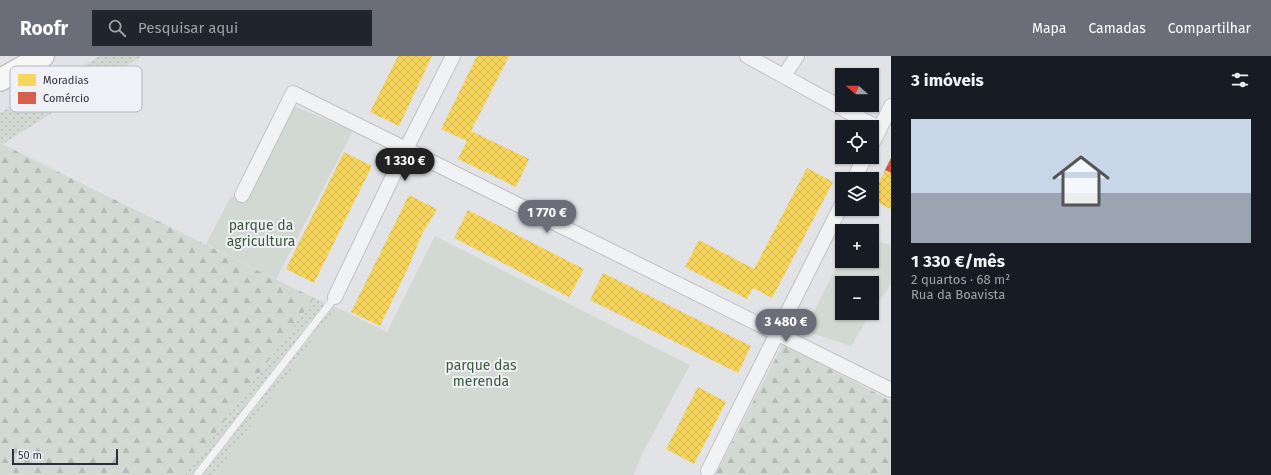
<!DOCTYPE html>
<html lang="pt">
<head>
<meta charset="utf-8">
<style>
  body { margin:0; font-family:"Fira Sans",sans-serif; background:#20242c; color:#f1f3f6; height:100vh; display:flex; flex-direction:column; font-size:15px; white-space:nowrap }
  * { box-sizing:border-box; margin:0 }
  p { font-size:13px; color:#9ea1a6 }
  .icon { flex:none; width:22px; height:22px; fill:none; stroke:currentColor; stroke-width:2; stroke-linecap:round; stroke-linejoin:round }
  .map { position:relative; flex:1; overflow:hidden }
  .sheet { display:flex; flex-direction:column; background:#171b24; width:380px }
  .sheet>* { flex:none }
  .needle { width:26px; rotate:291deg }
  .fabs { position:absolute; left:835px; top:12px; display:grid; gap:8px }
  .fabs a { display:grid; place-items:center; width:44px; height:44px; border-radius:0px; background:#171b24; box-shadow:0 1px 3px #0004; font-size:20px }
  .scale { position:absolute; left:12px; bottom:10px; width:106px; box-sizing:border-box; padding-left:4px; border:2px solid #2b2e3e; border-top:0; font-size:11px; line-height:14px; white-space:nowrap; color:#2b2e3e; -webkit-text-stroke:3px #f0f1f6; paint-order:stroke }
  .price { position:absolute; translate:-50% -34px; padding:0 9px; border-radius:14px; background:#6b6d79; color:#fff; font-size:13px; line-height:26px; filter:drop-shadow(0 1px 2px #0008) }
  .price::after { content:''; position:absolute; left:50%; top:24px; width:12px; height:9px; margin-left:-6px; background:inherit; clip-path:polygon(0 0,100% 0,50% 100%) }
  .price.current { background:#222; color:#fff }
  ul { padding:0; list-style:none }
  li { display:grid; align-content:center; gap:8px; height:212px; padding:0 20px }
  li span { display:grid; place-items:center; height:124px; border-radius:0px; color:#555 }
  li>.icon { margin-inline-start:auto }
  span .icon { width:72px; height:72px; fill:#fffc; stroke-width:1 }
  li b { font-size:17px }
  h2 { display:flex; justify-content:space-between; align-items:center; height:48px; padding:0 20px; font-size:17px }
  header { display:flex; align-items:center; gap:24px; box-sizing:border-box; height:56px; padding:0 20px; background:#6b6d79; color:#fff }
  header strong { font-size:19px }
  nav { display:flex; gap:22px; margin-inline-start:auto; font-size:14px }
  .search { width:280px; height:36px; background:#20242c; display:flex; align-items:center; gap:10px; box-sizing:border-box; padding:0 14px; border-radius:0px; color:#9ea1a6; font-size:15px }
  main { display:flex; flex:1; min-height:0 }
  .map>svg:first-child { display:block }
</style>
</head>
<body>
<header>
<strong>Roofr</strong>
<div class="search"><svg class="icon" aria-label="search" viewBox="0 0 24 24"><circle cx="10" cy="10" r="6"/><path d="M15 15l6 6"/></svg>Pesquisar aqui</div>
<nav><a>Mapa</a><a>Camadas</a><a>Compartilhar</a></nav>
</header>
<main>
<div class="map">
<svg width="891" height="419" viewBox="0 0 891 419">
  <defs>
    <pattern id="grass-dots" width="8" height="8" patternUnits="userSpaceOnUse"><rect width="8" height="8" fill="#d2d9d3"/><path d="M2 2h.1M6 6h.1" fill="none" stroke="#b4bbb6" stroke-width="1.8" stroke-linecap="round"/></pattern>
    <pattern id="forest-firs" width="22" height="20" patternUnits="userSpaceOnUse"><rect width="22" height="20" fill="#d2d9d3"/><path d="M5 1l3.5 6h-7zM16 11l3.5 6h-7z" fill="#b4bbb6"/></pattern>
    <pattern id="homes-cross-hatch" width="8" height="8" patternUnits="userSpaceOnUse"><rect width="8" height="8" fill="#f6d55c"/><path d="M0 0l8 8M0 8l8-8" fill="none" stroke="#d3b751"/></pattern>
    <pattern id="shops-cross-hatch" width="8" height="8" patternUnits="userSpaceOnUse"><rect width="8" height="8" fill="#d6604d"/><path d="M0 0l8 8M0 8l8-8" fill="none" stroke="#ae5041"/></pattern>
  </defs>
  <rect width="100%" height="100%" fill="#e2e3e7"/>
  <path fill="url(#grass-dots)" d="M 100,0 L 142,0 L 3,88 L 0,87 L 0,57 Z
    M 314,242 L 336,251 L 215,419 L 185,419 Z"/>
  <path fill="url(#forest-firs)" d="M 0,87 L 314,242 L 185,419 L 0,419 Z
    M 783,288 L 891,345 L 891,419 L 715,419 Z"/>
  <path fill="#d2d9d3" d="M 294,50 L 353,75 L 276,223 L 206,188 L 231,140 L 245,147 Z
    M 435,180 L 690,309 L 642,398 L 634,419 L 215,419 L 336,251 L 387,276 Z
    M 872,184 L 891,189 L 891,228 L 872,256 L 872,227 L 842,227 L 842,257 L 871,257 L 851,290 L 808,276 L 812,259 L 842,200 L 842,205 L 872,205 Z"/>
  <path fill="url(#homes-cross-hatch)" d="M 398,0 L 432,0 L 399,70 L 370,56 Z
    M 477,0 L 509,0 L 471,75 L 529,103 L 516,131 L 458,103 L 467,85 L 441,73 Z
    M 344,96 L 372,110 L 314,227 L 286,213 Z
    M 807,112 L 833,126 L 772,242 L 753,232 L 747,243 L 685,211 L 699,184 L 754,213 Z
    M 885,114 L 891,117 L 891,153 L 872,144 L 872,141 Z
    M 409,139 L 437,153 L 422,178 L 408,212 L 380,270 L 351,256 Z
    M 468,154 L 584,213 L 569,241 L 454,182 Z
    M 603,217 L 751,290 L 738,317 L 590,244 Z
    M 698,331 L 726,346 L 694,408 L 666,393 Z"/>
  <path fill="url(#shops-cross-hatch)" d="M 891,102 L 891,117 L 885,114 Z"/>
  <g fill="none" stroke-linecap="round" stroke-linejoin="round">
    <defs>
      <path id="lane" d="M 197,419 L 335,241"/>
      <path id="street" d="M 747,0 L 880,73
        M 784,20 L 797,0
        M 872,88 L 891,50
        M 854,123 L 865,101
        M 242,139 L 293,37 L 891,334
        M 335,241 L 406,93 L 453,0
        M 708,415 L 842,148"/>
      <path id="highway" d="M 0,24 L 43,0"/>
    </defs>
    <use href="#lane" stroke="#c1c1c5" stroke-width="8"/>
    <use href="#street" stroke="#c1c1c5" stroke-width="16"/>
    <use href="#highway" stroke="#b5b6bb" stroke-width="24"/>
    <use href="#lane" stroke="#f1f2f4" stroke-width="7"/>
    <use href="#street" stroke="#f1f2f4" stroke-width="14"/>
    <use href="#highway" stroke="#f6f6f6" stroke-width="22"/>
  </g>
  <g text-anchor="middle" dominant-baseline="central" stroke-width="4" stroke-linejoin="round" paint-order="stroke">
    <g font-size="14" fill="#39593a" stroke="#f0f1f6">
      <text x="261" y="169">parque da<tspan x="261" dy="16">agricultura</tspan></text>
      <text x="481" y="309">parque das<tspan x="481" dy="16">merenda</tspan></text>
    </g>
  </g>
  <rect x="10" y="10" width="132" height="46" rx="6" fill="#f0f1f6" stroke="#b5b6bf" stroke-width="1"/>
  <rect x="18" y="18" width="18" height="12" fill="#f6d55c"/>
  <rect x="18" y="36" width="18" height="12" fill="#d6604d"/>
  <g font-size="11" fill="#2b2e3e">
    <text x="43" y="28">Moradias</text>
    <text x="43" y="46">Comércio</text>
  </g>
</svg>
<div class="fabs">
<a><svg class="needle" viewBox="-14 -14 28 28"><path d="M0-13l5 13h-10z" fill="#e53935"/><path d="M0 13l5-13h-10z" fill="#9ea1a6"/></svg></a>
<a><svg class="icon" aria-label="locate" viewBox="0 0 24 24"><circle cx="12" cy="12" r="6"/><path d="M12 2v4M12 18v4M2 12h4M18 12h4"/></svg></a>
<a><svg class="icon" aria-label="layers" viewBox="0 0 24 24"><path d="M12 4l9 5-9 5-9-5zM3 14l9 5 9-5"/></svg></a>
<a>+</a>
<a>−</a>
</div>
<div class="scale">50 m</div>
<b class="price current" style="left:405px;top:126px">1 330 €</b>
<b class="price" style="left:547px;top:178px">1 770 €</b>
<b class="price" style="left:786px;top:287px">3 480 €</b>
</div>
<section class="sheet">
<h2>3 imóveis<svg class="icon" aria-label="filters" viewBox="0 0 24 24"><path d="M4 7h16M4 17h16"/><circle cx="9" cy="7" r="2"/><circle cx="15" cy="17" r="2"/></svg></h2>
<ul>
<li><span style="background:linear-gradient(#c9d6e8 60%,#9aa5b1 0)"><svg class="icon" aria-label="home" viewBox="0 0 24 24"><path d="M3 11l9-7 9 7M6 9v11h12V9"/></svg></span><div><b>1 330 €/mês</b><p>2 quartos · 68 m²</p><p>Rua da Boavista</p></div></li>
</ul>
</section>
</main>
</body>
</html>
